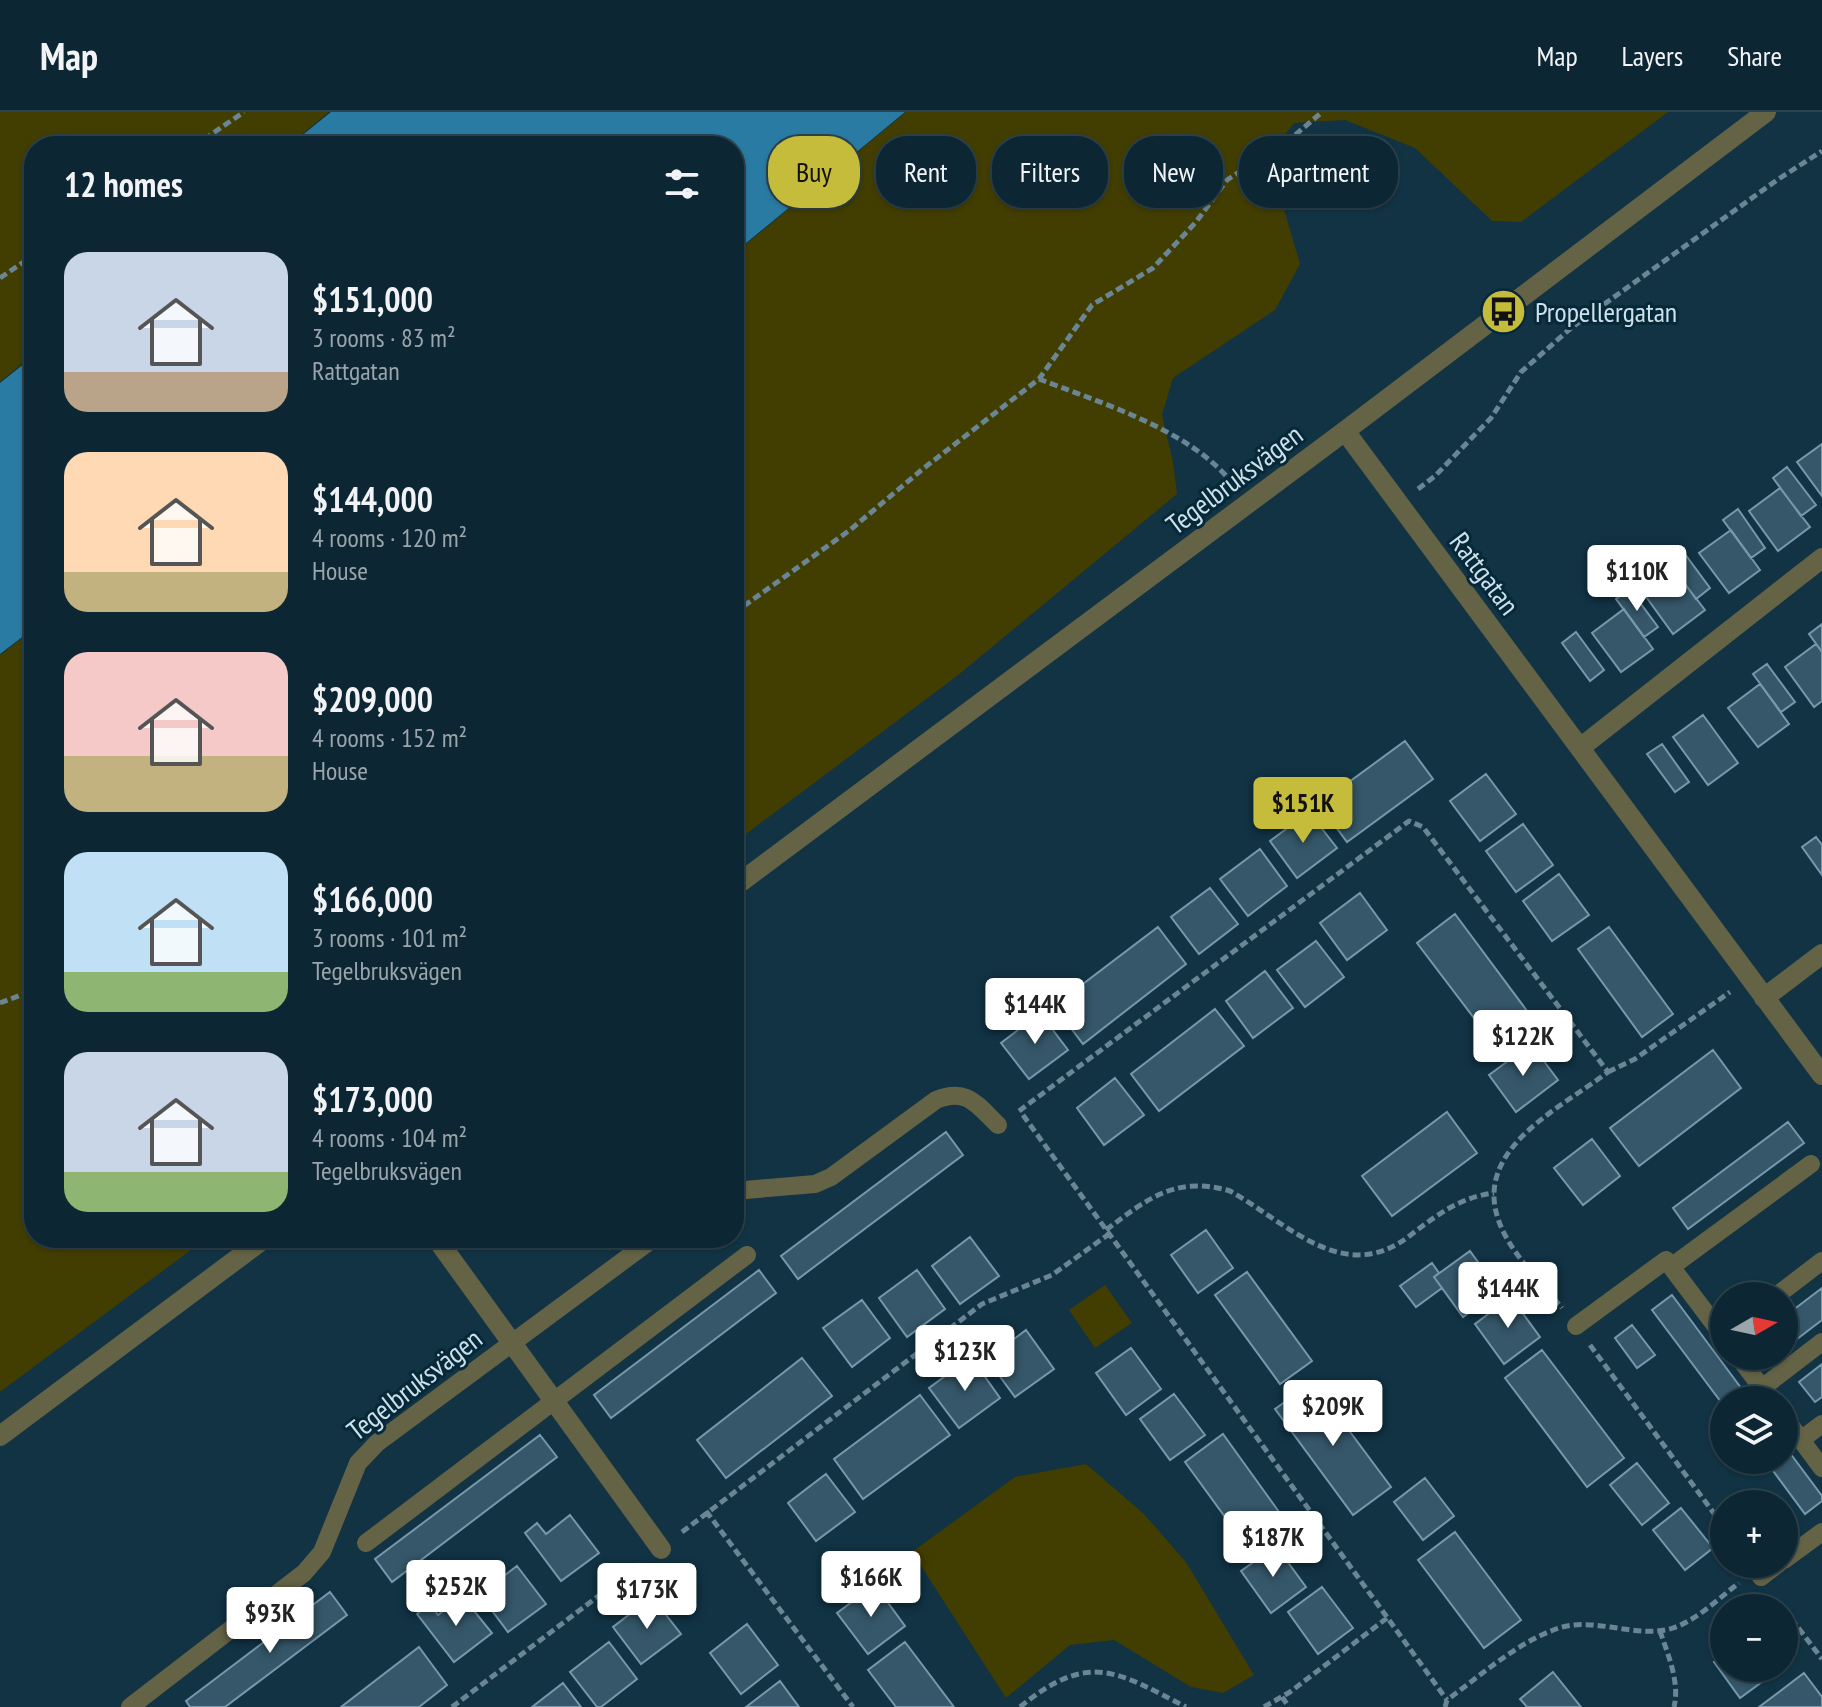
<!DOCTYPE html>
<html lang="en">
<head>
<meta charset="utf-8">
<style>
  body { margin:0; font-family:"PT Sans Narrow",sans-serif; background:#1b323f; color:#f1f3f6; height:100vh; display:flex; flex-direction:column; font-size:30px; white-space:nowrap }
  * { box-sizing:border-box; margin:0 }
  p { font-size:26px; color:#9aa5ac }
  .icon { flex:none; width:44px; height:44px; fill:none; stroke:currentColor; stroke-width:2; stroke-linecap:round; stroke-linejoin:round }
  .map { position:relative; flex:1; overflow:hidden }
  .details { position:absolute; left:24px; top:24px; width:720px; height:1112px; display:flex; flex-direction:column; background:#0d2633; border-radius:32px; box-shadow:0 2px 6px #0004,0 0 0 2px #2d434e }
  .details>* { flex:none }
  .guide { position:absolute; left:768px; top:24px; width:760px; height:72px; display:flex; gap:16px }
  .needle { width:52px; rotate:81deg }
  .controls { position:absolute; left:1710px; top:1170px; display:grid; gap:16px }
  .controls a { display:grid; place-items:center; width:88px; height:88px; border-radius:50%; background:#0d2633; box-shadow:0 2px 6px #0004,0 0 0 2px #2d434e; font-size:40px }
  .price { position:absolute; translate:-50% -68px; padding:0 18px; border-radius:8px; background:#fff; color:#222; font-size:26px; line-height:52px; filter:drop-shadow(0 2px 4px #0008) }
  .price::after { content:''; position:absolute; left:50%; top:48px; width:24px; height:18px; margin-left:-12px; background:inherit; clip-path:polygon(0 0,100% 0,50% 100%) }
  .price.on { background:#c6bc3c; color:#111 }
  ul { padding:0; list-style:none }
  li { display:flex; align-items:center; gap:24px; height:200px; padding:0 40px }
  li span { display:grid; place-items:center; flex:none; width:224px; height:160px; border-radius:24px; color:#555 }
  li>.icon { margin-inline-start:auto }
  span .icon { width:96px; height:96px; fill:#fffc; stroke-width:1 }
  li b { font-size:34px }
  h2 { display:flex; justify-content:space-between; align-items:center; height:96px; padding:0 40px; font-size:34px }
  .chip { padding:0 28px; border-radius:32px; background:#0d2633; box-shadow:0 2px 6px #0004,0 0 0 2px #2d434e; font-size:28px; line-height:72px }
  .chip.on { background:#c6bc3c; color:#111 }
  header { display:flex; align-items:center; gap:48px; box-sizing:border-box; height:112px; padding:0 40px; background:#0d2633; border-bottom:2px solid #2d434e }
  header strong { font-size:38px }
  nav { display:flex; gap:44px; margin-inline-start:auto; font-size:28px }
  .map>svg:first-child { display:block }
</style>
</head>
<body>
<header>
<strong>Map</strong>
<nav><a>Map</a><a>Layers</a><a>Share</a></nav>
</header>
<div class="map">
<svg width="1822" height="1595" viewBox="0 0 1822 1595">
  <rect width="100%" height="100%" fill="#134"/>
  <path fill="#423d00" d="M 0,0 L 329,0 L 288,34 L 34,34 L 34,242 L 0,270 Z
    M 906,0 L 1668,0 L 1521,110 L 1492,109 L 1415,36 L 1345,8 L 1294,11 L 1254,63 L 1281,87 L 1300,152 L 1275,198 L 1173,266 L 1162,303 L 1173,350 L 1177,382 L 957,564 L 734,731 L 734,142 Z
    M 34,517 L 34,1126 L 207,1126 L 0,1280 L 0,543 Z
    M 1105,1173 L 1132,1211 L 1095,1236 L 1069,1198 Z
    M 1086,1352 L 1144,1402 L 1186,1450 L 1254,1563 L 1223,1581 L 1191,1575 L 1114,1528 L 1070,1533 L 1006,1586 L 912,1440 L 1015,1365 Z"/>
  <path fill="#2a7ba3" d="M 331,0 L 905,0 L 734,141 L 734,34 L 289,34 Z
    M 34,244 L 34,516 L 0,542 L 0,271 Z"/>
  <path fill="#355769" stroke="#7598ad" stroke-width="2" d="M 1822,332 L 1822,384 L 1797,350 Z
    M 1787,355 L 1816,393 L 1801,404 L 1773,366 Z
    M 1780,376 L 1810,415 L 1778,439 L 1749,399 Z
    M 1738,397 L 1765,436 L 1751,446 L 1723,408 Z
    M 1731,418 L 1760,458 L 1729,481 L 1699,441 Z
    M 1682,438 L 1710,476 L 1696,487 L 1668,448 Z
    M 1675,459 L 1705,498 L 1673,522 L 1644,482 Z
    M 1630,477 L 1658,515 L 1644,525 L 1616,487 Z
    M 1624,497 L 1653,537 L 1621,560 L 1592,521 Z
    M 1822,512 L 1822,540 L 1809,522 Z
    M 1576,520 L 1604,558 L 1590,569 L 1562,531 Z
    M 1816,532 L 1822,540 L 1822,589 L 1814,595 L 1785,555 Z
    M 1767,552 L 1795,590 L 1781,600 L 1753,562 Z
    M 1760,572 L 1789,612 L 1758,635 L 1728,596 Z
    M 1703,603 L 1738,651 L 1708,673 L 1673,625 Z
    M 1405,629 L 1433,667 L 1347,730 L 1319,692 Z
    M 1662,632 L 1689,670 L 1675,680 L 1647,642 Z
    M 1486,662 L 1516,702 L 1480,729 L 1450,689 Z
    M 1309,700 L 1337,736 L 1297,766 L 1270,729 Z
    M 1523,712 L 1553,753 L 1516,780 L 1486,739 Z
    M 1816,725 L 1822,733 L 1822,763 L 1802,735 Z
    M 1260,737 L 1287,774 L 1248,804 L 1220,767 Z
    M 1559,762 L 1589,803 L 1552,829 L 1523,789 Z
    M 1210,776 L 1238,812 L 1199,842 L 1171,805 Z
    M 1360,781 L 1387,818 L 1347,848 L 1320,811 Z
    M 1455,802 L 1536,911 L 1499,939 L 1417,831 Z
    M 1158,815 L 1186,852 L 1083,932 L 1054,894 Z
    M 1609,815 L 1673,902 L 1642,925 L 1578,837 Z
    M 1316,829 L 1344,865 L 1305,895 L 1277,858 Z
    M 1265,859 L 1293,896 L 1253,926 L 1226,889 Z
    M 1215,897 L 1244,934 L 1159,999 L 1131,962 Z
    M 1040,901 L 1068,938 L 1029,967 L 1001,931 Z
    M 1531,932 L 1558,968 L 1516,1000 L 1489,963 Z
    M 1713,938 L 1741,976 L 1639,1054 L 1610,1016 Z
    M 1115,966 L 1144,1003 L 1104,1033 L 1077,996 Z
    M 1447,1000 L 1477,1041 L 1392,1104 L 1362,1064 Z
    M 1788,1010 L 1804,1031 L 1688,1117 L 1673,1096 Z
    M 946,1020 L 963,1043 L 798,1167 L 781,1144 Z
    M 1592,1027 L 1620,1064 L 1583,1093 L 1554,1056 Z
    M 1206,1118 L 1233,1156 L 1198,1181 L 1171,1143 Z
    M 970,1125 L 999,1164 L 960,1192 L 932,1154 Z
    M 1470,1139 L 1499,1179 L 1463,1205 L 1434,1165 Z
    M 1432,1151 L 1439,1161 L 1434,1165 L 1442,1176 L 1416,1195 L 1400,1174 Z
    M 759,1158 L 776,1181 L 611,1306 L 594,1283 Z
    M 917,1158 L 945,1197 L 907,1225 L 879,1186 Z
    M 1247,1160 L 1312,1249 L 1280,1272 L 1215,1183 Z
    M 1822,1176 L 1822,1208 L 1784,1237 L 1784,1205 Z
    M 1672,1183 L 1750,1288 L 1724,1288 L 1724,1294 L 1652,1198 Z
    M 1511,1185 L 1540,1225 L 1504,1252 L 1475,1212 Z
    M 862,1188 L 890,1226 L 852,1255 L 823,1216 Z
    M 1632,1213 L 1655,1243 L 1637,1256 L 1615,1226 Z
    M 1026,1218 L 1054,1257 L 1015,1285 L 987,1247 Z
    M 1131,1236 L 1161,1277 L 1126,1303 L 1096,1261 Z
    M 1542,1238 L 1624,1346 L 1587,1375 L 1505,1266 Z
    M 971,1245 L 1000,1286 L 959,1316 L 929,1276 Z
    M 802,1246 L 832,1284 L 726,1366 L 697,1328 Z
    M 1822,1252 L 1822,1285 L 1815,1290 L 1799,1270 Z
    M 1313,1270 L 1391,1375 L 1353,1403 L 1275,1297 Z
    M 1174,1282 L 1205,1323 L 1170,1348 L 1140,1307 Z
    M 920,1283 L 950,1323 L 863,1387 L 834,1347 Z
    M 1223,1322 L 1287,1411 L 1249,1438 L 1185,1350 Z
    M 540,1323 L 557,1345 L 392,1470 L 375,1447 Z
    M 1784,1333 L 1822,1384 L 1822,1389 L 1805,1402 L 1765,1348 L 1784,1348 Z
    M 1637,1351 L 1669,1391 L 1642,1413 L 1610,1373 Z
    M 826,1362 L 855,1400 L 816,1429 L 788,1391 Z
    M 1425,1366 L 1454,1404 L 1423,1428 L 1394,1390 Z
    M 1681,1396 L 1713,1436 L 1685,1458 L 1653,1418 Z
    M 570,1403 L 599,1441 L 561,1469 L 525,1421 L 537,1411 L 546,1422 Z
    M 1455,1420 L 1521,1508 L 1484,1536 L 1418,1448 Z
    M 1276,1434 L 1306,1475 L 1271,1501 L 1241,1459 Z
    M 517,1454 L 546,1492 L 508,1520 L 472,1472 L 484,1462 L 492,1473 Z
    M 875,1473 L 905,1514 L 868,1542 L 837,1501 Z
    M 1322,1475 L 1353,1516 L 1318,1542 L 1288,1500 Z
    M 330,1480 L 347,1503 L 225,1595 L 190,1595 L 186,1589 Z
    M 462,1484 L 492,1521 L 454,1550 L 417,1502 L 430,1492 L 438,1503 Z
    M 652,1485 L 681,1522 L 641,1552 L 613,1515 Z
    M 747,1512 L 778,1553 L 741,1582 L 710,1541 Z
    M 609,1530 L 637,1567 L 601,1595 L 597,1595 L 570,1560 Z
    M 905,1530 L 954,1595 L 896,1595 L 868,1558 Z
    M 419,1535 L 447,1573 L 419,1595 L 341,1595 Z
    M 1724,1543 L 1724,1556 L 1781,1556 L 1740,1586 L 1714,1550 Z
    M 1553,1560 L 1581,1595 L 1527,1595 L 1520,1587 Z
    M 1804,1561 L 1822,1585 L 1822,1595 L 1759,1595 Z
    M 780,1569 L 799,1595 L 746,1595 Z
    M 563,1571 L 581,1595 L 532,1595 Z"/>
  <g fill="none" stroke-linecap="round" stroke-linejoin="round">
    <path stroke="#6a8593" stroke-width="5" stroke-dasharray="8 4" stroke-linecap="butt" d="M 194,34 L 244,0
      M 0,166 L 34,143
      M 1039,267 C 1101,291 1191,318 1233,372
      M 1418,377 L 1435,364 L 1491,306 L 1521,260 L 1571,216 L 1777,68 L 1822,39
      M 734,501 L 850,418 L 924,356 L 1039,267 L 1092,193 L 1153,156 L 1196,110 L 1227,68 L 1294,24 L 1322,0
      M 0,891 L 34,878
      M 1608,960 L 1635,947 L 1730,880
      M 1019,999 L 1409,709 L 1423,715 L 1608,960 C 1555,1000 1462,1042 1505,1123 C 1518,1148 1544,1174 1562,1196
      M 1023,1003 L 1447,1588
      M 1106,1118 C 1147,1087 1176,1063 1230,1079 C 1289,1112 1345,1176 1412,1122 C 1438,1102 1461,1085 1494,1081
      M 1590,1233 L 1724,1415
      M 706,1399 L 853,1595
      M 682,1420 L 982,1192 L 1052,1163 L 1109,1122
      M 1784,1497 L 1822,1547
      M 1660,1519 C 1668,1543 1680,1570 1674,1595
      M 1282,1585 L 1289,1595
      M 452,1595 L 642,1451
      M 1020,1595 C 1089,1539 1116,1559 1186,1595
      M 1264,1595 L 1290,1580 L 1387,1506
      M 1445,1595 L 1447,1588 C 1481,1563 1517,1531 1556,1517 C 1594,1503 1637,1528 1673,1516 C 1697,1508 1719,1486 1739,1471"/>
    <path stroke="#656346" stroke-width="18" d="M 734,1079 L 815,1072 L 831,1065 L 936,988 C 967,975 977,993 998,1013
      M 1671,1155 L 1811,1052
      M 1776,1184 L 1822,1149
      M 1576,1214 L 1666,1148 L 1724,1225
      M 1738,1244 L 1771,1288
      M 1762,1276 L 1822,1230
      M 1784,1305 L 1822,1356
      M 1801,1328 L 1822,1312
      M 366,1431 L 747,1143
      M 1784,1448 L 1822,1420
      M 1761,1465 L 1778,1452
      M 130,1595 L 304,1461 L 322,1440 L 358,1351 L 377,1331 L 654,1126"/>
    <path stroke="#656346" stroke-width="20" d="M 1345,319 L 1822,963
      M 1580,636 L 1822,446
      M 1764,886 L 1822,842
      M 436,1126 L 661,1437"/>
    <path stroke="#656346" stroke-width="20" d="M 734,775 L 1345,319 L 1766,0
      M 0,1324 L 265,1126"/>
  </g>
  <defs>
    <symbol id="bus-disc" viewBox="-11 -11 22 22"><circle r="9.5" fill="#c6bc3c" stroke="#06293a"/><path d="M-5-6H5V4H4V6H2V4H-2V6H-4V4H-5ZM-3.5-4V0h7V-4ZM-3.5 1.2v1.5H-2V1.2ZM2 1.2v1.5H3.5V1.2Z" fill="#111"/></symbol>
  </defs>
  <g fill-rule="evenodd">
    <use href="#bus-disc" x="1478" y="174" width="51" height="51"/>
  </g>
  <g text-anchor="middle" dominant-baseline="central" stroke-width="6" stroke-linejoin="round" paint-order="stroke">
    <g font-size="28" fill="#cee0eb" stroke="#06293a" text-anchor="start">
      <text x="1535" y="199">Propellergatan</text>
    </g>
    <g font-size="28" fill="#cee0eb" stroke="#06293a">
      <text transform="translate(1234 367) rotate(-37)">Tegelbruksvägen</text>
      <text transform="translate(1485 461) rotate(53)">Rattgatan</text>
      <text transform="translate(414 1272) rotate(-38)">Tegelbruksvägen</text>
    </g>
  </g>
</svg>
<div class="controls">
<a><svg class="needle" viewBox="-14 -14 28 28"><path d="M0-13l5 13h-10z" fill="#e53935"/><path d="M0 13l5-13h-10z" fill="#9aa5ac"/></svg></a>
<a><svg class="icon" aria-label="layers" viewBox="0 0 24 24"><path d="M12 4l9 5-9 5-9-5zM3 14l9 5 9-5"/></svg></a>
<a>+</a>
<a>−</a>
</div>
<b class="price" style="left:1637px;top:501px">$110K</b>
<b class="price on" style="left:1303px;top:733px">$151K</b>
<b class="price" style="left:1035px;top:934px">$144K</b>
<b class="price" style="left:1523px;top:966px">$122K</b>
<b class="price" style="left:1508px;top:1218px">$144K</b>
<b class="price" style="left:965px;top:1281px">$123K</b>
<b class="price" style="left:1333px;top:1336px">$209K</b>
<b class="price" style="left:1273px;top:1467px">$187K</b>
<b class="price" style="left:871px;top:1507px">$166K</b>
<b class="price" style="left:456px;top:1516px">$252K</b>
<b class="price" style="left:647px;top:1519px">$173K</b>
<b class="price" style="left:270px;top:1543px">$93K</b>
<div class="guide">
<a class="chip on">Buy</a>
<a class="chip">Rent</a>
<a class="chip">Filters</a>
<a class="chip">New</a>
<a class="chip">Apartment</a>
</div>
<section class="details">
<h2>12 homes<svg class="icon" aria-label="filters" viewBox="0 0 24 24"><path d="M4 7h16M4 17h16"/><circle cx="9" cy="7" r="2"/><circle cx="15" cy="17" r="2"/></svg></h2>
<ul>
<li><span style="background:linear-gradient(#c9d6e8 75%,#b9a48a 0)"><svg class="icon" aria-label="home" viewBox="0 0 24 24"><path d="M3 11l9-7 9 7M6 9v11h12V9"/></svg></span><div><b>$151,000</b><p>3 rooms · 83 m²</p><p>Rattgatan</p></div></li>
<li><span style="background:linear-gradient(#ffd9b3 75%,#c2b280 0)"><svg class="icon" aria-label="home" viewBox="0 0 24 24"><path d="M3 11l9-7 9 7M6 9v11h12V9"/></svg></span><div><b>$144,000</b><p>4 rooms · 120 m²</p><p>House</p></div></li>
<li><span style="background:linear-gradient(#f6c9c9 65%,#c2b280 0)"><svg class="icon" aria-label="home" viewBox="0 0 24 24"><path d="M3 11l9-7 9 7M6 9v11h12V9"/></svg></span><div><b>$209,000</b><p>4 rooms · 152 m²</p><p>House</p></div></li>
<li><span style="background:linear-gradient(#bfe0f5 75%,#8fb573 0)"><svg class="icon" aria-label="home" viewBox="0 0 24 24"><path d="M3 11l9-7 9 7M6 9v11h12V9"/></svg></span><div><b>$166,000</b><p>3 rooms · 101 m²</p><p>Tegelbruksvägen</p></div></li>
<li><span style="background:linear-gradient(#c9d6e8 75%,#8fb573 0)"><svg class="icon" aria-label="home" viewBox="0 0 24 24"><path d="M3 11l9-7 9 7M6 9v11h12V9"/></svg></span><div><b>$173,000</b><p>4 rooms · 104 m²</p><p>Tegelbruksvägen</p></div></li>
</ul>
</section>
</div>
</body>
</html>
